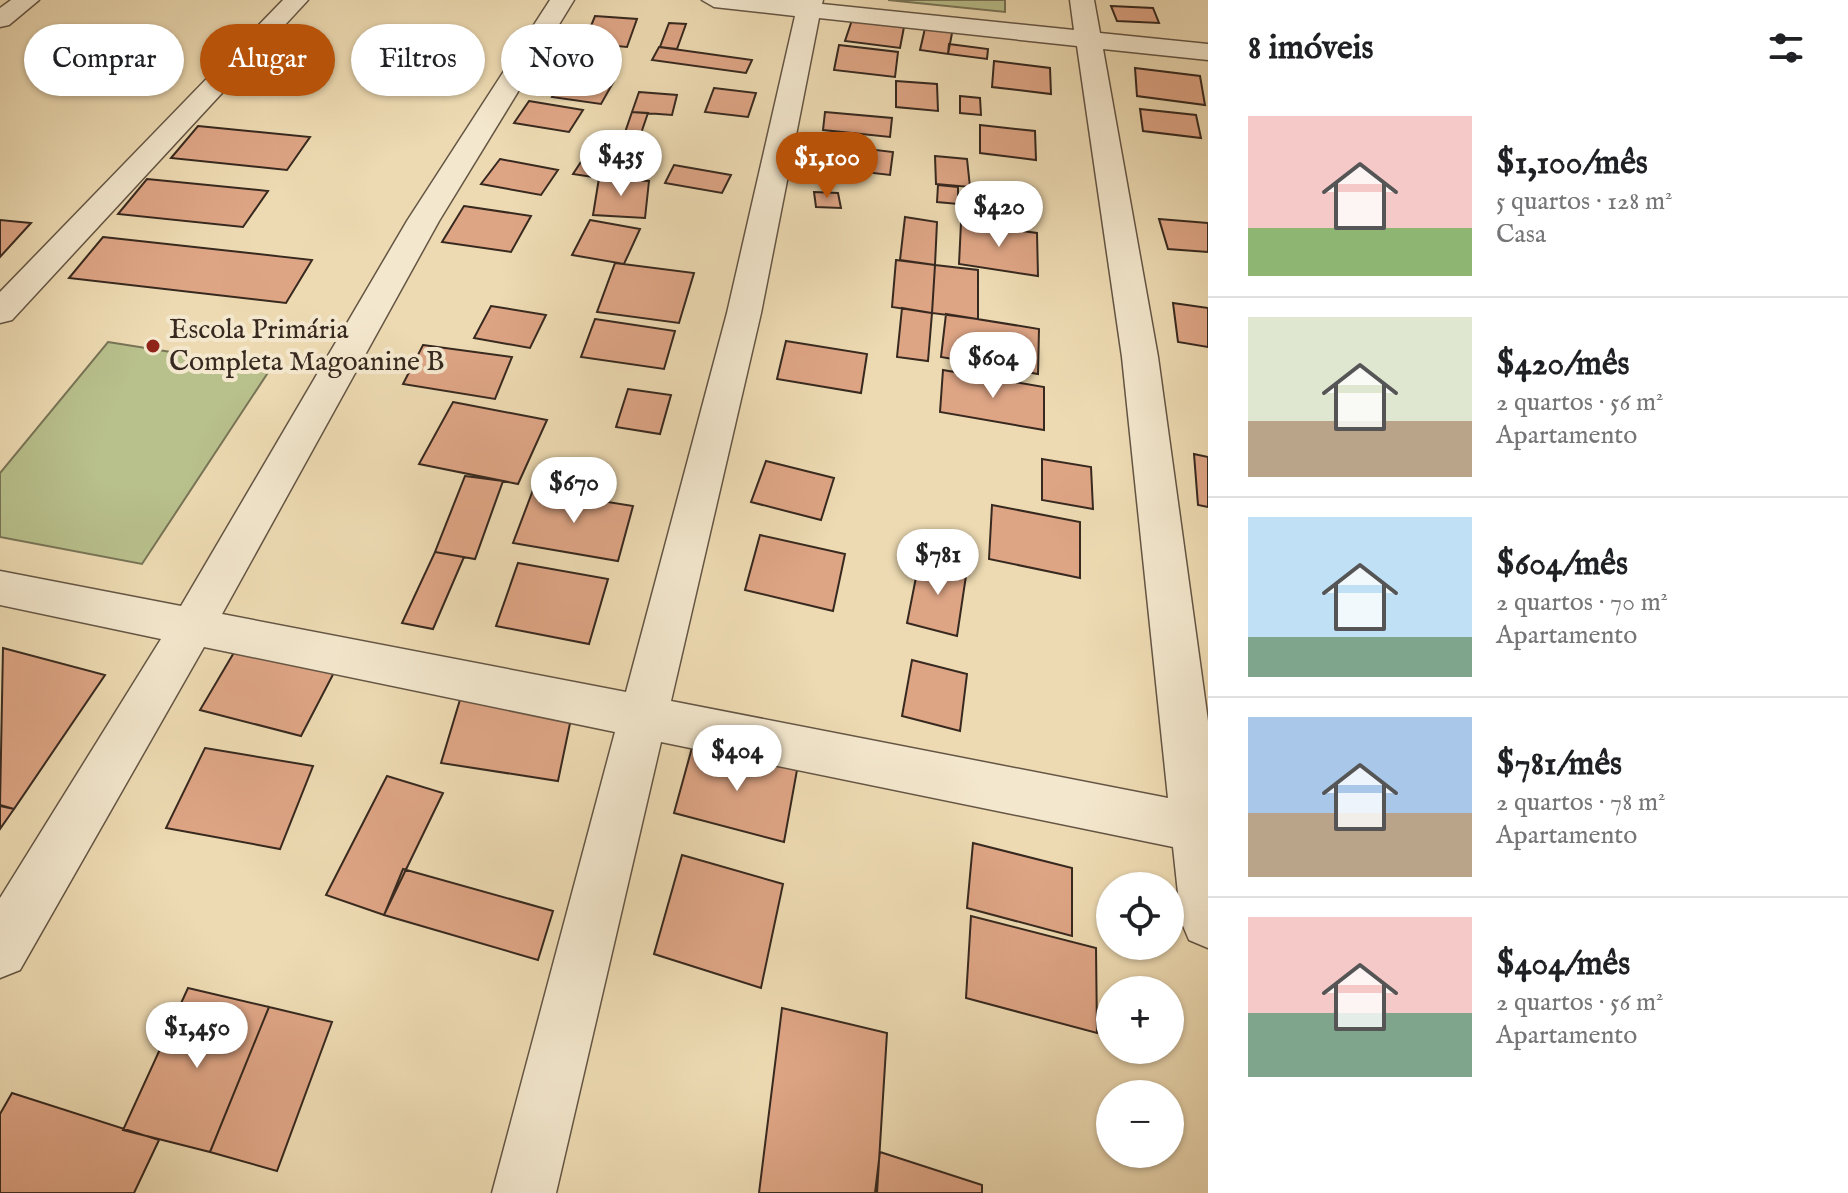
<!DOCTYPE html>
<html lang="pt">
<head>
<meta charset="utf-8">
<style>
  body { margin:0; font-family:"IM FELL English",serif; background:#f6f6f6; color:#202124; height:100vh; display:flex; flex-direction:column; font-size:30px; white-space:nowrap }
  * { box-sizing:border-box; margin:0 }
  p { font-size:26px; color:#757577 }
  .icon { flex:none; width:44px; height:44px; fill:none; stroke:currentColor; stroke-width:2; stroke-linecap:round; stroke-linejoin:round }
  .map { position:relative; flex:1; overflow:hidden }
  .sheet { display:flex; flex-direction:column; background:#fff; width:640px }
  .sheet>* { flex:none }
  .banner { position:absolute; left:24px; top:24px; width:760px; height:72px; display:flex; gap:16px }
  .tools { position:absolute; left:1096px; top:872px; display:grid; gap:16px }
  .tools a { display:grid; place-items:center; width:88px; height:88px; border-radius:50%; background:#fff; box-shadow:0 2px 6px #0004; font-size:40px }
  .price { position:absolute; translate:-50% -68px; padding:0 18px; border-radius:28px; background:#fff; color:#222; font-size:26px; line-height:52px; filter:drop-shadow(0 2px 4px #0008) }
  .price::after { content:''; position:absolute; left:50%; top:48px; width:24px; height:18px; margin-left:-12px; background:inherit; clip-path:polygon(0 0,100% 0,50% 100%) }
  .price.current { background:#b45309; color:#fff }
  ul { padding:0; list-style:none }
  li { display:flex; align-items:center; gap:24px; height:200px; padding:0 40px }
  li+li { border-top:2px solid #e0e0e0 }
  li span { display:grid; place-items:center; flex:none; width:224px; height:160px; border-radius:0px; color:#555 }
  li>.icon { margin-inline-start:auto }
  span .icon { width:96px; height:96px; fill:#fffc; stroke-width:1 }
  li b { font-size:34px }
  h2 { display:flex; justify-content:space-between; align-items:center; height:96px; padding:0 40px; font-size:34px }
  .chip { padding:0 28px; border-radius:36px; background:#fff; box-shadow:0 2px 6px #0004; font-size:28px; line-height:72px }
  .chip.current { background:#b45309; color:#fff }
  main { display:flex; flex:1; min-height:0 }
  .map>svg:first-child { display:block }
</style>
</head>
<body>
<main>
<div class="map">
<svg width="1208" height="1193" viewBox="0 0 1208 1193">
  <rect width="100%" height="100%" fill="#eddab2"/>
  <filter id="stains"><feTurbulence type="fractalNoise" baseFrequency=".0025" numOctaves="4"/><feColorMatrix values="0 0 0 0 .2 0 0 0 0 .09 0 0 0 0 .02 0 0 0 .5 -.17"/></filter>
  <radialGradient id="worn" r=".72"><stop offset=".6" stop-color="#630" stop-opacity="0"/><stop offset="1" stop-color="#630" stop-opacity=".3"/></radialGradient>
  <path fill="#b8c08c" stroke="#787456" stroke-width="2" d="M 888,0 L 1005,0 L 1005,12 Z
    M 108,342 L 271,368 L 142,564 L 0,537 L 0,473 Z"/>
  <path fill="#dea585" stroke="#37291f" stroke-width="2" d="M 1111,6 L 1153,8 L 1159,23 L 1117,21 Z
    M 595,16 L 637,19 L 627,47 L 584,43 Z
    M 852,20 L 904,27 L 900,48 L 845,41 Z
    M 669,23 L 686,24 L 677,49 L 660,47 Z
    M 926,24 L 953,28 L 948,54 L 920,50 Z
    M 949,44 L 988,49 L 987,59 L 948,54 Z
    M 839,45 L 898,52 L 895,77 L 834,70 Z
    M 659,47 L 752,60 L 746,73 L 652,60 Z
    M 994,61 L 1050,68 L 1051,94 L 992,87 Z
    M 1135,68 L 1200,76 L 1205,105 L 1137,96 Z
    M 566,74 L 614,81 L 601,104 L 552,97 Z
    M 896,81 L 937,84 L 938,111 L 896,107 Z
    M 714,88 L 756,93 L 748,117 L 705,112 Z
    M 639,92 L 677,95 L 672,115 L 632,112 Z
    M 960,96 L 980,98 L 981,115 L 960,113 Z
    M 529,101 L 583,110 L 569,132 L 514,123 Z
    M 1140,109 L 1196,115 L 1201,138 L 1143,131 Z
    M 632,112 L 648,113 L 637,145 L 621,144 Z
    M 825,112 L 892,118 L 890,137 L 823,130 Z
    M 980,125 L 1035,131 L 1036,160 L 980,153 Z
    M 198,126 L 310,137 L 287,170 L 171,158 Z
    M 596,139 L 621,144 L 599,178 L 573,174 Z
    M 834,145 L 893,152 L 890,175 L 830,168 Z
    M 935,156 L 967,159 L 970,187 L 936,184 Z
    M 500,159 L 558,170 L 541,195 L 481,184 Z
    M 674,165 L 731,175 L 722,193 L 665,183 Z
    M 599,178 L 649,181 L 645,218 L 593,215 Z
    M 147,179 L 268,191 L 243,227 L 118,214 Z
    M 938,185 L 958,187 L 958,204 L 937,202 Z
    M 814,192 L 838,193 L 841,208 L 816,207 Z
    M 464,206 L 531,216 L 511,252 L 442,242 Z
    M 905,217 L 937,222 L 935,265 L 900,260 Z
    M 1159,219 L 1208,223 L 1208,252 L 1168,249 Z
    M 0,220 L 31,223 L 0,257 Z
    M 590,220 L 640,229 L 624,264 L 572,255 Z
    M 961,223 L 1037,233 L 1038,276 L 959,264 Z
    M 103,237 L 312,260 L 286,303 L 69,278 Z
    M 896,260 L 935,265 L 932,313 L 892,307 Z
    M 615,263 L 694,273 L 679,323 L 597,312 Z
    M 935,265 L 978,270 L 978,319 L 932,313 Z
    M 1173,303 L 1208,308 L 1208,347 L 1178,342 Z
    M 491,306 L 546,315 L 530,348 L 474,338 Z
    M 902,308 L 932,313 L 928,361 L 897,357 Z
    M 946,314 L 1039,329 L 1038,374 L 941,357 Z
    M 595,319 L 675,331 L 664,369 L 581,357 Z
    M 786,341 L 867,354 L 861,393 L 777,379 Z
    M 423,345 L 512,357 L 495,399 L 403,384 Z
    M 943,370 L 1044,387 L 1044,430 L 940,412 Z
    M 628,389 L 671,395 L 660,434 L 616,427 Z
    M 453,402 L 547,420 L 518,484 L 419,464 Z
    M 1194,454 L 1208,457 L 1208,507 L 1198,505 Z
    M 1042,459 L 1091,467 L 1093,509 L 1042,500 Z
    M 766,461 L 834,478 L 821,520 L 751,502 Z
    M 465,476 L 503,481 L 475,559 L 435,552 Z
    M 533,490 L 633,506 L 618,561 L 513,543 Z
    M 992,505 L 1080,522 L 1080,578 L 989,559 Z
    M 760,535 L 845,554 L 833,611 L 745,590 Z
    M 435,552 L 464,557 L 433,629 L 402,623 Z
    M 920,557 L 967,569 L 957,636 L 907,623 Z
    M 518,563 L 608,579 L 589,644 L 496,626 Z
    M 242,639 L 339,663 L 301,736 L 200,710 Z
    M 3,648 L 105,675 L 14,809 L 0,805 Z
    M 912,660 L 967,674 L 960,731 L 902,716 Z
    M 462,693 L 573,709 L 558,781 L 441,763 Z
    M 693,744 L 797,770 L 784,842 L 674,813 Z
    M 205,748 L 313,766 L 280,849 L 166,828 Z
    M 387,776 L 443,793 L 384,915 L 326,895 Z
    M 0,806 L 14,809 L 0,829 Z
    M 973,843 L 1072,868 L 1072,936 L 967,908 Z
    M 682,855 L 783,884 L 761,988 L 654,954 Z
    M 403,869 L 553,911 L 538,960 L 384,915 Z
    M 971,916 L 1096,948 L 1097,1033 L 966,998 Z
    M 188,988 L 269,1007 L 210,1152 L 123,1130 Z
    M 269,1007 L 332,1022 L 277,1171 L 210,1152 Z
    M 782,1008 L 887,1033 L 877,1193 L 759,1193 Z
    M 12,1093 L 159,1140 L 134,1193 L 0,1193 L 0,1114 Z
    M 880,1152 L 982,1185 L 982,1193 L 875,1193 Z"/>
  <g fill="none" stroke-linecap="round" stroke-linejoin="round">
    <defs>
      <path id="street" d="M 11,0 L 39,0 L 9,25 L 0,27 L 0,8 Z
        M 283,0 L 308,0 L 12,320 L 0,323 L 0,292 Z
        M 550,0 L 574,0 L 439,221 L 222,614 L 626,692 L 727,313 L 795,16 L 714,7 L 702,0 L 823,0 L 822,4 L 1074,30 L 1070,0 L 1094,0 L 1100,33 L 1208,44 L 1208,60 L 1103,49 L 1158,357 L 1208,721 L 1208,948 L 1189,940 L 1181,921 L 1173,847 L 661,742 L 556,1193 L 492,1193 L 615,732 L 204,647 L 20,970 L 0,978 L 0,898 L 161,639 L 0,605 L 0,571 L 181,606 L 407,221 ZM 819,18 L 1077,46 L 1122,357 L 1168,798 L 671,701 L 761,313 Z"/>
    </defs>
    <use href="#street" stroke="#645544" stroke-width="3"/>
    <use href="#street" fill="#f3e7cd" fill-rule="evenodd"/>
  </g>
  <circle fill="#8f2418" stroke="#f3e7cd" stroke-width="3" cx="153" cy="346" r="8"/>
  <g text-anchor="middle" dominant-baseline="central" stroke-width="8" stroke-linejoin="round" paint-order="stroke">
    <g font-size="28" fill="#37291f" stroke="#f3e7cd" text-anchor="start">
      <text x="169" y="330">Escola Primária<tspan x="169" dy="32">Completa Magoanine B</tspan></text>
    </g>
  </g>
  <rect width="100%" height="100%" filter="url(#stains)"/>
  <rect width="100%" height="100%" fill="url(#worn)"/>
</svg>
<div class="tools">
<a><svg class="icon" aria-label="locate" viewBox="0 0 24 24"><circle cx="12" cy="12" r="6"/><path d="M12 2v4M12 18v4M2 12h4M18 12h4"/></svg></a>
<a>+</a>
<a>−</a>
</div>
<b class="price" style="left:621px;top:198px">$435</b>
<b class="price current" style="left:827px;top:200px">$1,100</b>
<b class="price" style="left:999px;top:249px">$420</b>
<b class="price" style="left:993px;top:400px">$604</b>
<b class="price" style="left:574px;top:525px">$670</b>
<b class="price" style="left:938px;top:597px">$781</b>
<b class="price" style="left:737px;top:793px">$404</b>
<b class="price" style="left:197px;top:1070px">$1,450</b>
<div class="banner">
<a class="chip">Comprar</a>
<a class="chip current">Alugar</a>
<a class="chip">Filtros</a>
<a class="chip">Novo</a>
</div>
</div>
<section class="sheet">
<h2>8 imóveis<svg class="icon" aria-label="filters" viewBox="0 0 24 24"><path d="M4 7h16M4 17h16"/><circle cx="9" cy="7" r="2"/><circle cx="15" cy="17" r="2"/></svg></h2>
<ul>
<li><span style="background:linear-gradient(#f6c9c9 70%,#8fb573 0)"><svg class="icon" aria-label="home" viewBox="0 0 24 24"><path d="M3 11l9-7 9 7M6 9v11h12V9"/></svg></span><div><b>$1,100/mês</b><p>5 quartos · 128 m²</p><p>Casa</p></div></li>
<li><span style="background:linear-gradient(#dfe7d0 65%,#b9a48a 0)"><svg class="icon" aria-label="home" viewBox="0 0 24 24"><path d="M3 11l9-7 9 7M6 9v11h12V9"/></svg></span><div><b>$420/mês</b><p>2 quartos · 56 m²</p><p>Apartamento</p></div></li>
<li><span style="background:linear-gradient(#bfe0f5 75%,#7fa58c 0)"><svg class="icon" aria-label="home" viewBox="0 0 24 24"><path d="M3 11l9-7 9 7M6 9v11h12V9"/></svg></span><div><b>$604/mês</b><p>2 quartos · 70 m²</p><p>Apartamento</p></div></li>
<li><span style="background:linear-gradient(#a9c7e8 60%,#b9a48a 0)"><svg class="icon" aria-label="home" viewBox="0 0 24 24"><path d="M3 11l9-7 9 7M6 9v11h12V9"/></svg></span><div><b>$781/mês</b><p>2 quartos · 78 m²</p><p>Apartamento</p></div></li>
<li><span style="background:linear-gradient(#f6c9c9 60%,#7fa58c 0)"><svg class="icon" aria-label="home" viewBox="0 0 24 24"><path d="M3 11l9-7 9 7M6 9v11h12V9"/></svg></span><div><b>$404/mês</b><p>2 quartos · 56 m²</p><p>Apartamento</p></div></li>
</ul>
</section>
</main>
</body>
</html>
